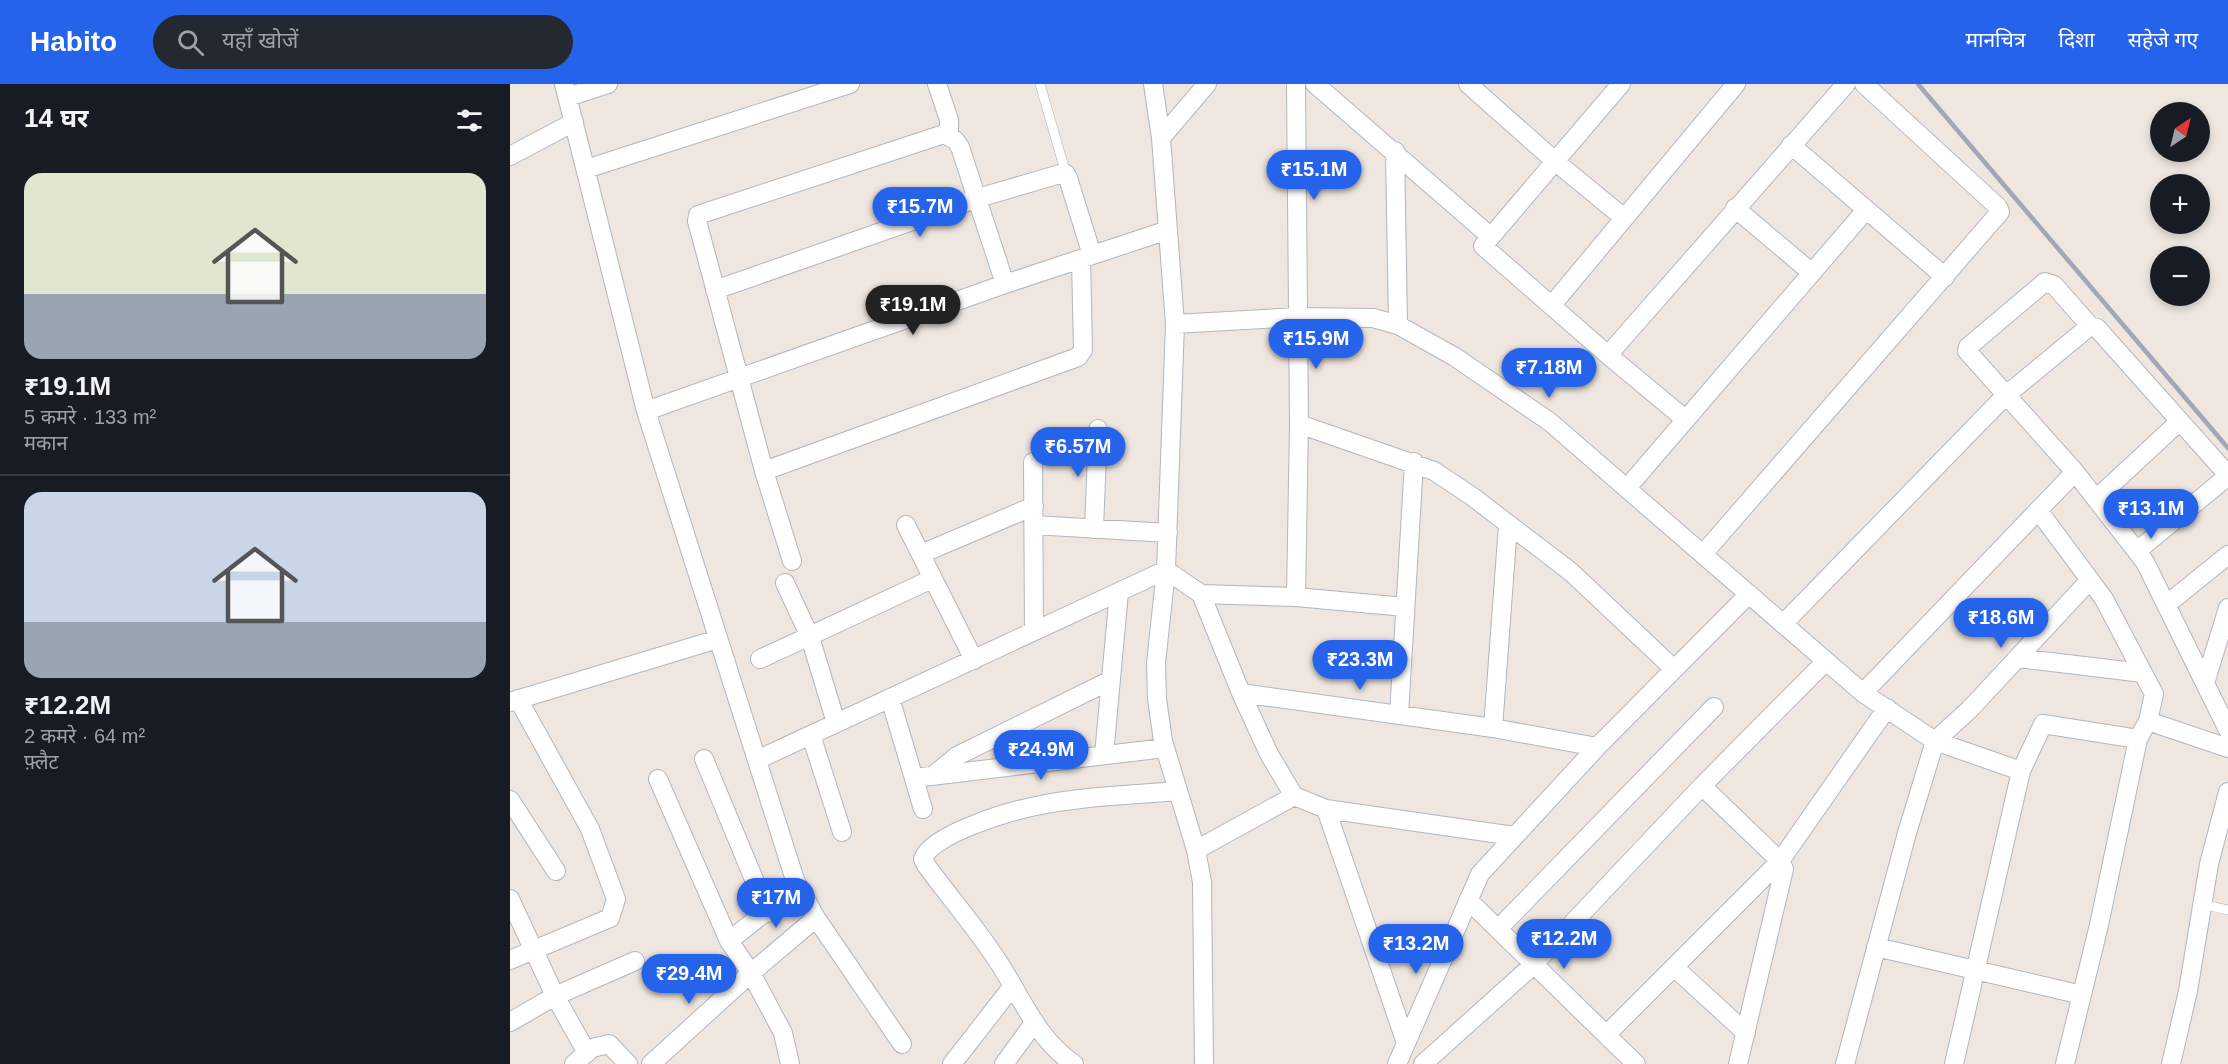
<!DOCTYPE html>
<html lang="hi">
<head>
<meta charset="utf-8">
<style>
  body { margin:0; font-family:Arial,"Noto Sans Devanagari",sans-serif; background:#242831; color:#f1f3f6; height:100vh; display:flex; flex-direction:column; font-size:22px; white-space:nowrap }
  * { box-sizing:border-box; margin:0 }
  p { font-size:20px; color:#9ea1a6 }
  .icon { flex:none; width:33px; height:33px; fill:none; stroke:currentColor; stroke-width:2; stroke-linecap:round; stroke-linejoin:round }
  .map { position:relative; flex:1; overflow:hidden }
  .details { display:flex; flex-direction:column; background:#171b24; width:510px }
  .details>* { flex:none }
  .needle { width:39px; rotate:35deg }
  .tools { position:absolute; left:1640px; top:18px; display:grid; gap:12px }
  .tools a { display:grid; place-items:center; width:60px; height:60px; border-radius:50%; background:#171b24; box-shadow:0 3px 9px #0003; font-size:30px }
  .price { position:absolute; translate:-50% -51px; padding:0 14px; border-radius:21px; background:#2563eb; color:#fff; font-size:20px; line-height:39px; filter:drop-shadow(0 2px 3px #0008) }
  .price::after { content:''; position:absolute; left:50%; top:36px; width:18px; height:14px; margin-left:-9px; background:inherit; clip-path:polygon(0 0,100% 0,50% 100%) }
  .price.selected { background:#222; color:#fff }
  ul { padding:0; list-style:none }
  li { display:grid; align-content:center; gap:12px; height:318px; padding:0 24px }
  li+li { border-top:2px solid #363941 }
  li span { display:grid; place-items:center; height:186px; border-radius:18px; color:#555 }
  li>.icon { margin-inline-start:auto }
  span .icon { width:108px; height:108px; fill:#fffc; stroke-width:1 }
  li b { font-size:26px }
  h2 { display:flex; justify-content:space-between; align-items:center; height:72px; padding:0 24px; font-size:26px }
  header { display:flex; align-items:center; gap:36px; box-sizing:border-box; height:84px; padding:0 30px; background:#2563eb; color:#fff }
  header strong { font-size:28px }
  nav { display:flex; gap:33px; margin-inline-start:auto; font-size:21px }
  .search { width:420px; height:54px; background:#242831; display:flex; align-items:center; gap:15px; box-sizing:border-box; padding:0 21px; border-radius:33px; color:#9ea1a6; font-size:22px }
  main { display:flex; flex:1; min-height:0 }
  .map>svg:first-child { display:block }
</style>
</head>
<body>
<header>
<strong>Habito</strong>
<div class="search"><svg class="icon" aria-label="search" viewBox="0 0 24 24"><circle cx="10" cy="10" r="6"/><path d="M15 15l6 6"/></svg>यहाँ खोजें</div>
<nav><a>मानचित्र</a><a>दिशा</a><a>सहेजे गए</a></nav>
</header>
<main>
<section class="details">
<h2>14 घर<svg class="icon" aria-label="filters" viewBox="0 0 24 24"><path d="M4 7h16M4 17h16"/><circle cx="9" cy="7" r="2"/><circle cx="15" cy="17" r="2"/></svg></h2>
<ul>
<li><span style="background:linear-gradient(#dfe7d0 65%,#9aa5b1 0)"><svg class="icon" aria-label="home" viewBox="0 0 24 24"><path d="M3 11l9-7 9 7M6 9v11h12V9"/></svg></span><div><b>₹19.1M</b><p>5 कमरे · 133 m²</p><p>मकान</p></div></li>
<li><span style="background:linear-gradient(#c9d6e8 70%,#9aa5b1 0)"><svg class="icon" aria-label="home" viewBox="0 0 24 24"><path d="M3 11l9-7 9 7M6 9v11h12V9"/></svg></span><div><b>₹12.2M</b><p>2 कमरे · 64 m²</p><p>फ़्लैट</p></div></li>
</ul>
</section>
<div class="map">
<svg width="1718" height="980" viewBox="0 0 1718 980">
  <rect width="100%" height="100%" fill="#eee6df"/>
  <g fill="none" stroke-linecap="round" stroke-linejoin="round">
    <defs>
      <path id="lane" d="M 530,0 L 556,90
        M 1692,820 L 1718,826"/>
      <path id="street" d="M 54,0 L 136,327 L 285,796 L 306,834 L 392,960
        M 427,0 L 439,36 L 439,52
        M 786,0 L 789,340 L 786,513
        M 805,0 L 980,152
        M 958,0 L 1046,78 L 1114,134
        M 1111,0 L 973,162 L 1098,271 L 1175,335
        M 58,13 L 98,0
        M 651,54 L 697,0
        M 1281,61 L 1435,193
        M 885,67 L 888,241
        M 0,72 L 64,38
        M 76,85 L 340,0
        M 1225,124 L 1302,189
        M 205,206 L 468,114 L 550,90 L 556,90 L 558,94 L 582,171
        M 1042,221 L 1226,0
        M 665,240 L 788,233 L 863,234 L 888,241 L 945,273 L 1040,338 L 1316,577
        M 1580,242 L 1544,201 L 1535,198 L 1458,263 L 1457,267 L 1565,388 L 1635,478 L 1718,646
        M 1098,271 L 1336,0
        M 136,327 L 495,200 L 658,146
        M 789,340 L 924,387 L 963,413 L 1061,488 L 1164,585
        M 523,378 L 524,547
        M 254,387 L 568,273 L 573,266 L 571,175
        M 1117,404 L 1355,127
        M 1587,414 L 1670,337
        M 1528,426 L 1594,515 L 1644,610 L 1638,637 L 1628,655 L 1589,841 L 1555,980
        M 396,441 L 464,576
        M 524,441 L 658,449
        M 584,445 L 588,345
        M 1627,467 L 1718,392
        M 411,470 L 524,422
        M 1193,470 L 1490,128 L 1488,123 L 1354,0
        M 282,477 L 254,387 L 187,137 L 188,131 L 434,50 L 445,56 L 450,63 L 495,200
        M 1580,496 L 1460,625 L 1425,657 L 1511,687 L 1533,640 L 1628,655
        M 275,499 L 300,553 L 326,639
        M 691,510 L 656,486 L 646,579 L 647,615 L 653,657 L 686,766 L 692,798 L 694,980
        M 1656,521 L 1718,471
        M 895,523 L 786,513 L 691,510 L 731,609 L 983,644 L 1087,663
        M 1273,540 L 1495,312 L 1580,242 L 1587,244 L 1718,391
        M 1507,574 L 1633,589
        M 250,575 L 422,495
        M 1695,599 L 1718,524
        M 731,609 L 759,670 L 784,712 L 816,725 L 1004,752
        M 1353,609 L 1565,388
        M 380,614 L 413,725
        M 0,618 L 208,555
        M 889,631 L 904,378
        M 1638,637 L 1718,664
        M 983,644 L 998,441
        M 301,651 L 332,748
        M 594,671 L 609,508
        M 194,675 L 258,829
        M 249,675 L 656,486 L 665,240 L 651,54 L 643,0
        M 424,691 L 447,672 L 601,596
        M 404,694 L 655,664
        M 148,695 L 219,857 L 241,889 L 273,949 L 280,980
        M 1192,702 L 1270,777 L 1274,785 L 1228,980
        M 0,716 L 46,787
        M 816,725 L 896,959
        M 686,766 L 784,712
        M 0,815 L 45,912 L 77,969
        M 958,816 L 1126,980
        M 988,845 L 1204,623
        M 219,857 L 288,802
        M 1366,863 L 1572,911
        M 0,876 L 100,834 L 106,815 L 80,745 L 8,615
        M 1164,883 L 1236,949
        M 0,938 L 45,912 L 125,877
        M 1096,951 L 1270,777 L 1377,624
        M 64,980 L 82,964 L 99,960 L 118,980
        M 141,980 L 241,889 L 306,834
        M 442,980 L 502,903
        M 494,980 L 524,939
        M 564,980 C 524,953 510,908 483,870 C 462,839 438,811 416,781 L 413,775 C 421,750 501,727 526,722 C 572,712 621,711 668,707
        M 887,980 L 970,790 L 1087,663 L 1239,510
        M 913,980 L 1023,881 L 1192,702 L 1316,577 L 1353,609 L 1425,657 L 1397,749 L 1335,980
        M 1444,980 L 1511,687
        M 1661,980 L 1678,907 L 1699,780 L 1718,708"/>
    </defs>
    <use href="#lane" stroke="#b2b6c0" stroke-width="10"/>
    <use href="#street" stroke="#b2b6c0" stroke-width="20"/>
    <use href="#lane" stroke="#fff" stroke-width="9"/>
    <use href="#street" stroke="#fff" stroke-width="18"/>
    <path stroke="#a1a7b7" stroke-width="4.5" d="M 1408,0 L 1718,364"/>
  </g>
</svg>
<div class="tools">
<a><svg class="needle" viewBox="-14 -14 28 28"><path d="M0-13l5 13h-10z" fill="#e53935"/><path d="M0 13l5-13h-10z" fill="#9ea1a6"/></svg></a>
<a>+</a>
<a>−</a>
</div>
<b class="price" style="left:804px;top:117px">₹15.1M</b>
<b class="price" style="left:410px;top:154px">₹15.7M</b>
<b class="price selected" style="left:403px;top:252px">₹19.1M</b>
<b class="price" style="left:806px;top:286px">₹15.9M</b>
<b class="price" style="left:1039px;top:315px">₹7.18M</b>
<b class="price" style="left:568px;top:394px">₹6.57M</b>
<b class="price" style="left:1641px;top:456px">₹13.1M</b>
<b class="price" style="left:1491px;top:565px">₹18.6M</b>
<b class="price" style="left:850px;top:607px">₹23.3M</b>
<b class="price" style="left:531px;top:697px">₹24.9M</b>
<b class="price" style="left:266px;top:845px">₹17M</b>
<b class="price" style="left:1054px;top:886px">₹12.2M</b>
<b class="price" style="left:906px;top:891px">₹13.2M</b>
<b class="price" style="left:179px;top:921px">₹29.4M</b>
</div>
</main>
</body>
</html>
